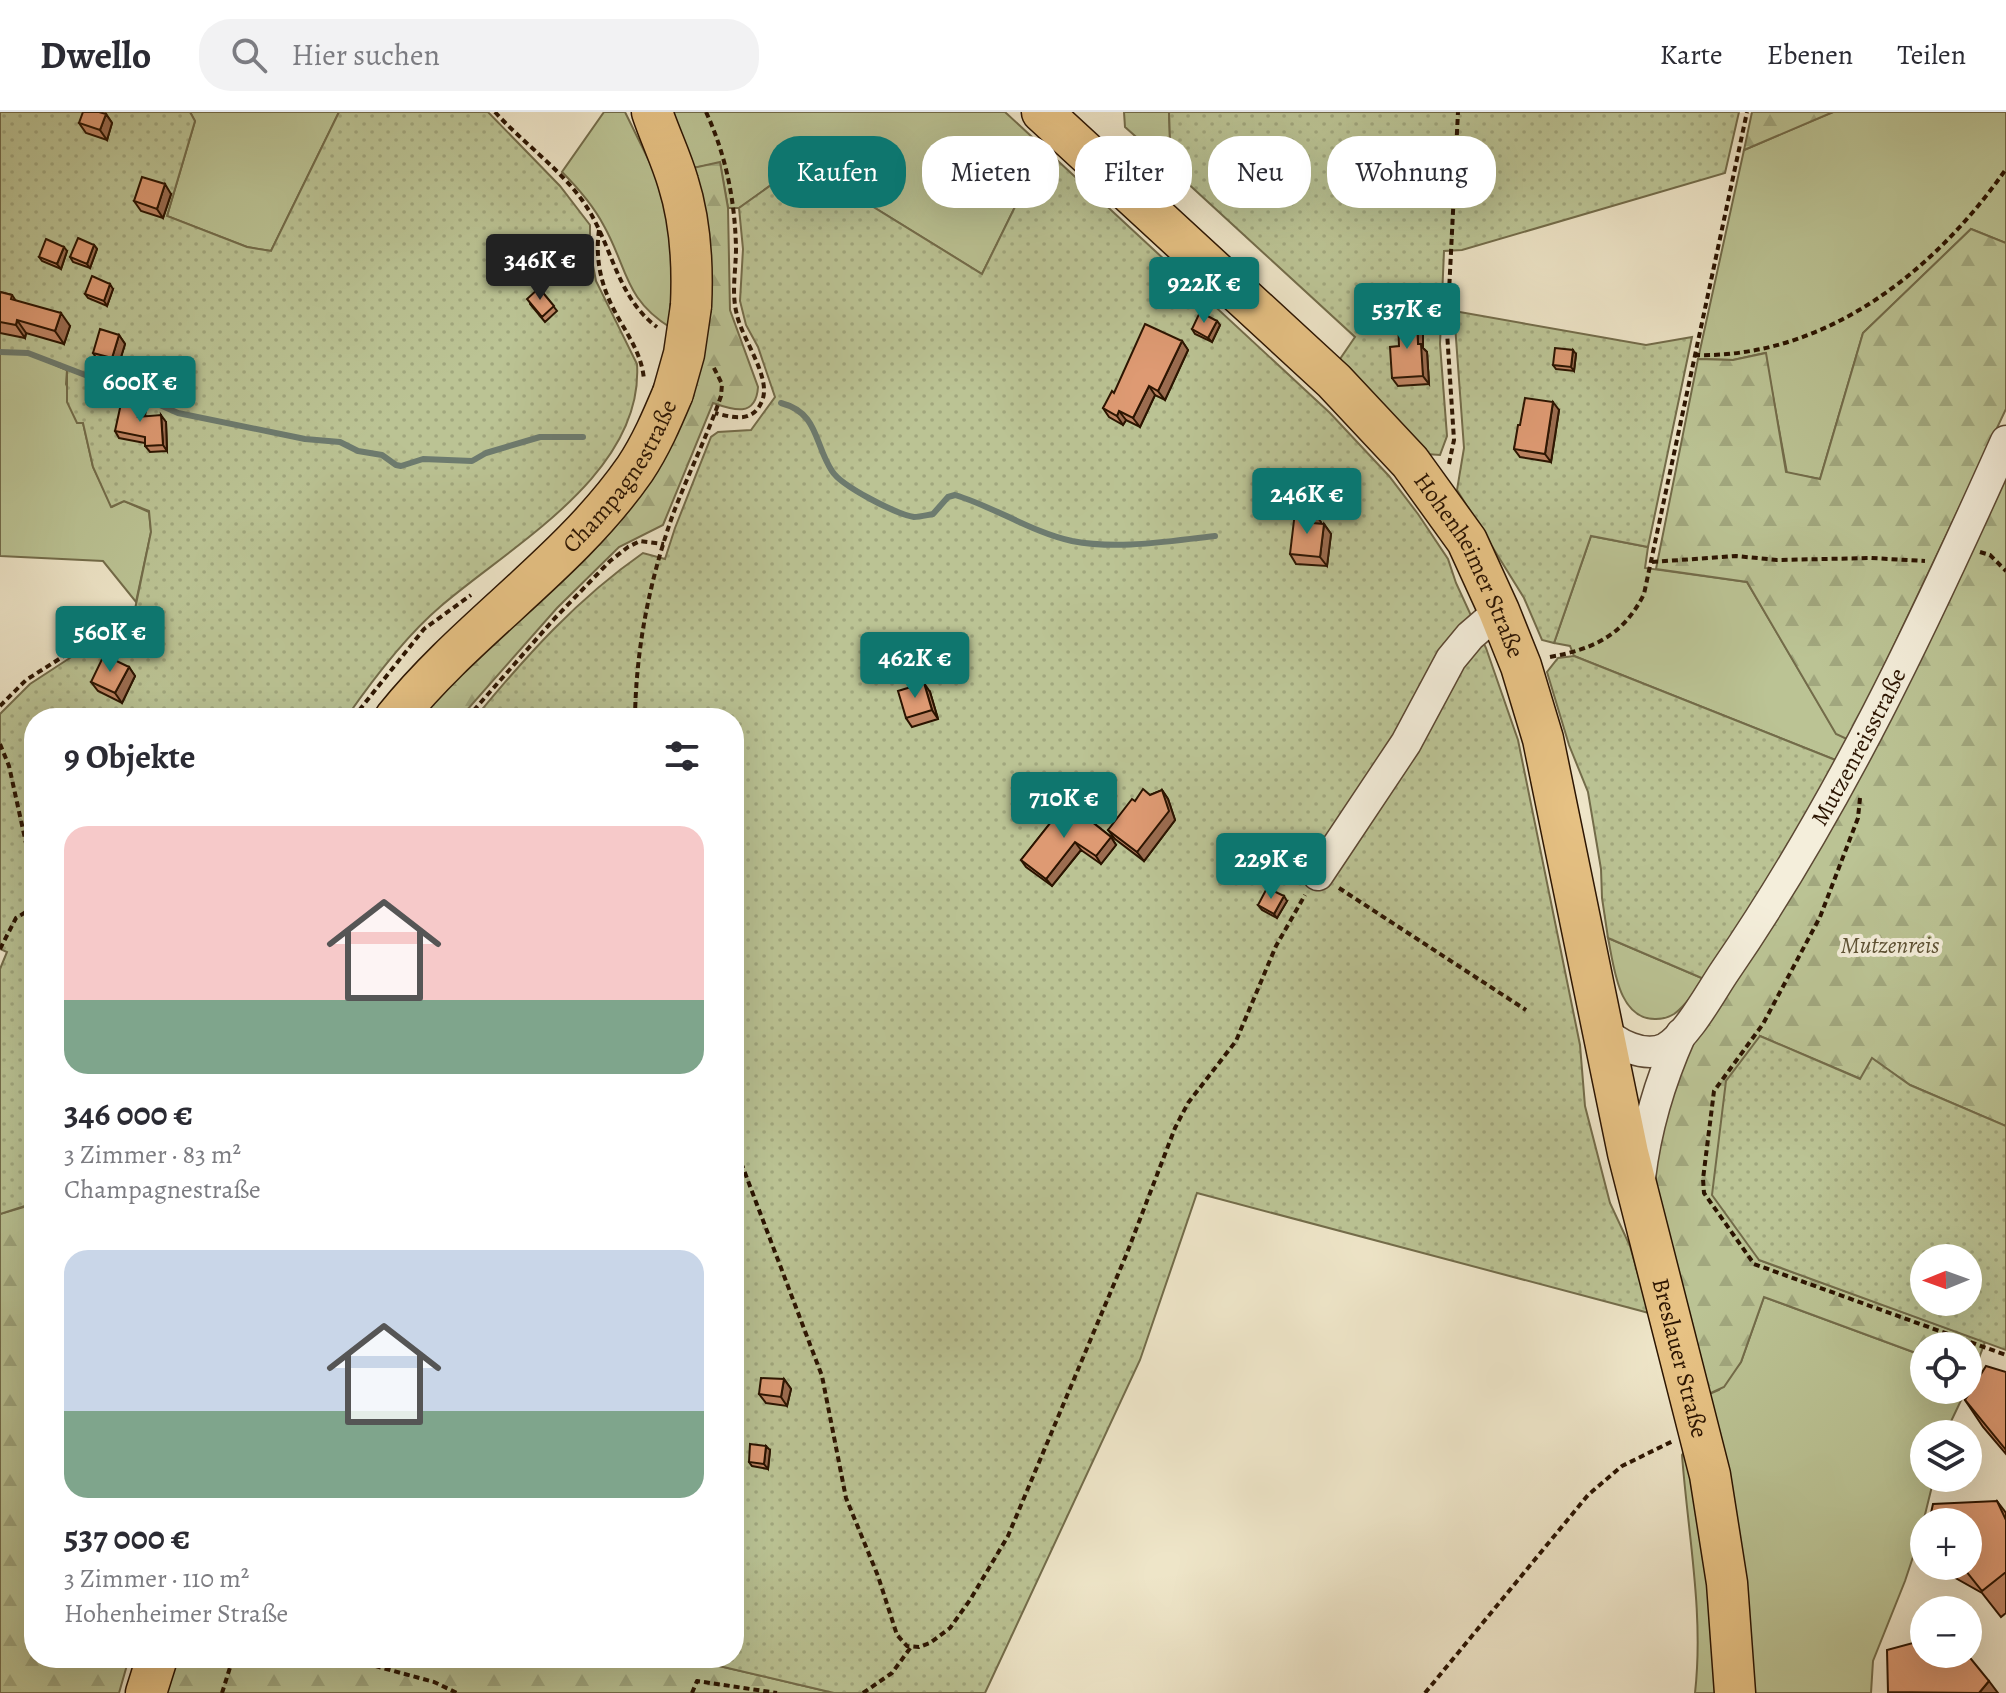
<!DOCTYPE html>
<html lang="de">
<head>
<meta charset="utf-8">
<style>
  body { margin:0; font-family:Alegreya,serif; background:#f2f2f3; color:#2b2b33; height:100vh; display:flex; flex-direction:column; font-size:30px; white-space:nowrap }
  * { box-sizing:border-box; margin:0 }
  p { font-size:26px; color:#7c7c81 }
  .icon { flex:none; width:44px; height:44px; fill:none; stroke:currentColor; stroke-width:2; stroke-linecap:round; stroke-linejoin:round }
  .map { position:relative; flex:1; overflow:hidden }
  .panel { position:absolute; left:24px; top:596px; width:720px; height:960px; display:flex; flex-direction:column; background:#fff; border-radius:32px; box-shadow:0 8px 32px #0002 }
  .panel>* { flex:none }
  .banner { position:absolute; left:768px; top:24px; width:760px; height:72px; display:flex; gap:16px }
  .needle { width:52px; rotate:269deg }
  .buttons { position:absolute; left:1910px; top:1132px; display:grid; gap:16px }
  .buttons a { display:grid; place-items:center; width:72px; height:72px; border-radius:50%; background:#fff; box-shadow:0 8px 32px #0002; font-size:40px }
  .price { position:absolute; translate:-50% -68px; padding:0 18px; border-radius:8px; background:#0f766e; color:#fff; font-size:26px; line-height:52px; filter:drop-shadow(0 2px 4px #0008) }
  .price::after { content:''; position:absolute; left:50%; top:48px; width:24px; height:18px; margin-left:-12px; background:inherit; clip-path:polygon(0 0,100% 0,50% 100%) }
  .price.current { background:#222; color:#fff }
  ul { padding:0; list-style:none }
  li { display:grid; align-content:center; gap:16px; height:424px; padding:0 40px }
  li span { display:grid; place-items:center; height:248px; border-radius:24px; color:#555 }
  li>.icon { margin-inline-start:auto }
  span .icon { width:144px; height:144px; fill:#fffc; stroke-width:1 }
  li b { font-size:34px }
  h2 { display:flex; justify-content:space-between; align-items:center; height:96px; padding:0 40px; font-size:34px }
  .tag { padding:0 28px; border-radius:32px; background:#fff; box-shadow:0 8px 32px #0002; font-size:28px; line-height:72px }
  .tag.current { background:#0f766e; color:#fff }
  header { display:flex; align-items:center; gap:48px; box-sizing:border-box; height:112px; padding:0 40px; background:#fff; border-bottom:2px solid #e1e1e2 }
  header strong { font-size:38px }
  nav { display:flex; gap:44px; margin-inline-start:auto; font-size:28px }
  .search { width:560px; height:72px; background:#f2f2f3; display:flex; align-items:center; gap:20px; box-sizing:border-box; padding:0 28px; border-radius:32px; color:#7c7c81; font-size:30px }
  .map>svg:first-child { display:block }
</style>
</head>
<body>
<header>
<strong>Dwello</strong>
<div class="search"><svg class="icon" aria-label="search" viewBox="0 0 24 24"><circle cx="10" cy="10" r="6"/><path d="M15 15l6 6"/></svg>Hier suchen</div>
<nav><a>Karte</a><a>Ebenen</a><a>Teilen</a></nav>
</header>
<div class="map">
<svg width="2006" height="1581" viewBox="0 0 2006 1581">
  <defs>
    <pattern id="forest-firs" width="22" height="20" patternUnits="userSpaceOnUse" patternTransform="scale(2)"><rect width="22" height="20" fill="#bbc394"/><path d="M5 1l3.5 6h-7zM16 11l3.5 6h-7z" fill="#a1a77e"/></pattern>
    <pattern id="garden-dots" width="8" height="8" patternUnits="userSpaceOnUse" patternTransform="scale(2)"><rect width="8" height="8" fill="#bbc394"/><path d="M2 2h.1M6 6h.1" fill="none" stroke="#a1a77e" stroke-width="1.8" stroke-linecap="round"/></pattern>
  </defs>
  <rect width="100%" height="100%" fill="#eee5c8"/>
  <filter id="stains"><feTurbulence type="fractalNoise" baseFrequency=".0025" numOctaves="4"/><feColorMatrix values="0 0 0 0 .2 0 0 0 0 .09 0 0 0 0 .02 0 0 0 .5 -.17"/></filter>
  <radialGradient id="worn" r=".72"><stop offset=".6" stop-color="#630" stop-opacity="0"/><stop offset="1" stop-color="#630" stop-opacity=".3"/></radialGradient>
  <path fill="#bbc394" stroke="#736c4a" stroke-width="2" d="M 190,0 L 339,0 L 271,139 L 247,135 L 167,104 L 195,9 Z
    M 604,0 L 625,0 L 655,61 L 675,135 L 671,216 C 624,187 628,157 604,114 C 593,93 578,76 562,60 Z
    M 673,0 L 1005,0 L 1044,36 L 982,162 L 802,51 L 739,96 L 728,96 L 720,51 L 693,56 Z
    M 1124,0 L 1169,0 L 1171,56 L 1125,15 Z
    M 1833,0 L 2006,0 L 2006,131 L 1971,117 L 1863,221 L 1820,367 L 1787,361 L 1765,241 L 1733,248 L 1698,247 L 1744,38 Z
    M 0,240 L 28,241 L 67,258 L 66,272 L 83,311 L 93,355 L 112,395 L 124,389 L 149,400 L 151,420 L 136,490 L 103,449 L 0,444 Z
    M 1591,424 L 1648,435 L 1645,456 L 1747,470 L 1836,621 L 1849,628 L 1838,649 L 1574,544 L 1570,534 L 1554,531 Z
    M 1608,826 L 1704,867 C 1695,879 1686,894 1674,902 C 1669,905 1663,907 1656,907 C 1618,908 1614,854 1608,826 Z
    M 1764,1185 L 1924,1244 L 1924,1278 L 1966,1278 L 1945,1322 L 1924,1322 L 1924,1366 L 1934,1366 L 1919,1427 L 1905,1469 L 1873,1549 L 1871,1581 L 1744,1581 L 1702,1285 L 1719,1278 L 1741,1250 Z
    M 1686,1337 L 1708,1465 L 1717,1581 L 1695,1581 C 1704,1501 1688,1423 1682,1343 Z"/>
  <path fill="url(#forest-firs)" stroke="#736c4a" stroke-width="2" d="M 1752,0 L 1833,0 L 1744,38 Z
    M 720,50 L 728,96 L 730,198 L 758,275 C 756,306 733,298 713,291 L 663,413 L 619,435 L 557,496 L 460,606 L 410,606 L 676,312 L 693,56 Z
    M 1971,117 L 2006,131 L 2006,297 L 1849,628 L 1836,622 L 1747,470 L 1656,457 L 1698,247 L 1733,248 L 1766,241 L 1786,360 L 1820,367 L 1863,221 Z
    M 2006,354 L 2006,1014 L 1910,973 L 1872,947 L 1861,967 L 1760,924 L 1759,1148 L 1985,1230 L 1973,1262 L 1968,1260 L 1968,1234 L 1924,1234 L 1924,1244 L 1764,1185 L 1741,1250 L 1724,1275 L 1702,1285 L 1654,1081 L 1653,1046 L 1674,962 Z
    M 34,1092 L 34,1546 L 129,1546 L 119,1581 L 0,1581 L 0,1102 Z
    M 168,1546 L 685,1546 L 834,1581 L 157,1581 Z"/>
  <path fill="url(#garden-dots)" stroke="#736c4a" stroke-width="2" fill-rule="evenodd" d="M 0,0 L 190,0 L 195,9 L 167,104 L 247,135 L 271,139 L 339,0 L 488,0 L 560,74 L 590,113 L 590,138 L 596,169 L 637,252 C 644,361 512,433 441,494 C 408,522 371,570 346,606 L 34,606 L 34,1091 L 0,1102 L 0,857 L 7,840 L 0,837 L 0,602 L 30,572 L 99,527 L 95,518 L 135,497 L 151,420 L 149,399 L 124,389 L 111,395 L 93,355 L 83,311 L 77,311 L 67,290 L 67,258 L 28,241 L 0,240 Z
    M 1169,0 L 1739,0 L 1725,61 L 1462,138 L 1444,139 L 1440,232 L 1447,324 L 1440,343 L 1426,342 L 1338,250 L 1355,225 L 1171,56 Z
    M 1044,36 L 1330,301 L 1389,364 L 1418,402 L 1448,447 L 1456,471 L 1486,536 L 1518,628 L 1580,933 L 1585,994 L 1610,1091 L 1630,1134 L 1649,1201 L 1197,1081 L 1140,1248 L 985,1581 L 834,1581 L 685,1546 L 734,1546 L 734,606 L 475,606 C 526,544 577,487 643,441 L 665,447 L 675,416 L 711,325 L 718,320 L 751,318 L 775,285 L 758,235 L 746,213 L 740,189 L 743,137 L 739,96 L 802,51 L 982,162 Z
    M 1454,199 L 1646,233 L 1692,225 L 1648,435 L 1591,424 L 1554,531 L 1542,528 L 1524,486 L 1457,378 L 1464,336 Z
    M 1574,544 L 1838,649 L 1780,748 L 1704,867 L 1608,826 L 1602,786 L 1601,757 L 1588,680 L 1569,633 L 1547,560 L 1558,546 Z
    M 1760,924 L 1860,967 L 1872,946 L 1910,973 L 2006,1014 L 2006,1238 L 1759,1148 L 1712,1083 L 1726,969 ZM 1924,1146 L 1968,1146 L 1968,1190 L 1924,1190 Z"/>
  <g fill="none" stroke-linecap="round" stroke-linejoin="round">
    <path stroke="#6d7b6f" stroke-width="6" d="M 0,240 L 28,241 L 101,269
      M 126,278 L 178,301 L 305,327 L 340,330 L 358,339 L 382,343 L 396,353 L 401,354 L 423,347 L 472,349 L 486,341 L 540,325 L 583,325
      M 781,291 C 819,301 814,332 832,359 C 841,374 896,402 914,405 C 920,405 927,403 933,402 L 948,385 L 955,383 C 995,395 1031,420 1072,429 C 1119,438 1168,429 1215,424"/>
    <defs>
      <g id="minor">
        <path d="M 1318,763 L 1406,631 L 1451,547 L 1470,524 L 1499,499"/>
        <path id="s1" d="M 1601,915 C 1614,932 1645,947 1666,936 C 1688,923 1710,881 1725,859 C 1839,693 1924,512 2006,329"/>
        <path d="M 1640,1066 C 1646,1015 1660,969 1681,922"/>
      </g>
      <g id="major">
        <path d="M 652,0 C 660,24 671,46 678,70 C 691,111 693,152 691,194"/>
        <path id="s2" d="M 1042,0 L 1334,269 L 1410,350 L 1467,429 L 1499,499 L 1521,554 L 1543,627 L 1628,1041 L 1710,1363 L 1727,1471 L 1735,1581"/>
        <path id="s3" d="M 395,606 C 467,516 569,452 635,357 C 651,333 662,307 673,281"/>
        <path d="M 146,1581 L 157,1546"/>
      </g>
    </defs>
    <use href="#minor" stroke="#5c4833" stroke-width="33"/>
    <use href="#major" stroke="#2b1401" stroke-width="43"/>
    <path stroke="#2b1401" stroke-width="4" stroke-dasharray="6 4" stroke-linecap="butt" d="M 495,0 C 522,30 558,55 582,88 C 612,129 615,184 657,215
      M 706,0 C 726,43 735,89 736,136 C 736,159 731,181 737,203 C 742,227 772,266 762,289 C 753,311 734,306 715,301
      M 599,118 C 595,147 601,173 614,198 C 626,221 642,241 644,268
      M 1694,243 C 1825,247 1935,159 2006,57
      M 1449,352 L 1454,328 L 1447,220 L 1458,0
      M 1980,440 L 1990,443 L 2006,459
      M 1652,450 L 1736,444 L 1777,448 L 1871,446 L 1925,449
      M 1550,545 C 1593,537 1623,524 1644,482 L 1747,0
      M 0,594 L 26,568 L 94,525
      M 353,606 L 424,517 L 471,483
      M 467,606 L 555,506 L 610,449 L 628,435 L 640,429 L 664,432
      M 635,606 C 636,537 649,471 672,405 C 687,364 707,325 721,284 L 722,272 L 713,254
      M 0,632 L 9,654 L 33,763 L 31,828 L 34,844
      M 1860,686 L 1858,706 L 1820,805 L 1763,912 L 1714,979 L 1703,1067 L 1704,1081 L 1754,1152 L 2006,1243
      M 1339,776 L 1526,898
      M 0,837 L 16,806 L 34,795
      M 734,1032 L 822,1264 L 846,1386 L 878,1464 L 897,1523 L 907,1534 L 919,1535 L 930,1531 L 950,1516 L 970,1488 L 1008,1424 L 1127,1141 L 1175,1016 L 1188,991 L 1236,929 L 1276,834 L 1305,783
      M 346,1546 L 434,1570 L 457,1581
      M 222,1581 L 233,1546
      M 692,1581 L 697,1569 L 777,1581
      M 863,1581 L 892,1561 L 911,1535
      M 1425,1581 L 1588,1383 L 1622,1354 L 1673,1329"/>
    <use href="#minor" stroke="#f4eedb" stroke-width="30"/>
    <use href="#major" stroke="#e7c284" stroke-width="40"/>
    <defs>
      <path id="major-bridge" d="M 673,281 L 684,242 L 691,194"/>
    </defs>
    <use href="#major-bridge" stroke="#2b1401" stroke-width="43" stroke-linecap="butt"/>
    <use href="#major-bridge" stroke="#e7c284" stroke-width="40"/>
  </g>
  <path fill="#bf8463" stroke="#2b1401" stroke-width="2" d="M 106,2 L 112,11 L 107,28 L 86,21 L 79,11 Z
    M 171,82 L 163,106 L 141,99 L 134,89 Z
    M 94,133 L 97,137 L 90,156 L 73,150 L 70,145 Z
    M 67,139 L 61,157 L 42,149 L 39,145 Z
    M 539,176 L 557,199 L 545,210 L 530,192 Z
    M 113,177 L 107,194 L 88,186 L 85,182 Z
    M 0,180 L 12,183 L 16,189 L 70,214 L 64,232 L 26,221 L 25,226 L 0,221 Z
    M 1217,209 L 1220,213 L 1212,230 L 1195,222 L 1192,217 Z
    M 1423,215 L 1423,236 L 1427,240 L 1429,272 L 1398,274 L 1392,266 Z
    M 119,223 L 125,232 L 118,255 L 99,250 L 93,241 Z
    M 1182,229 L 1188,238 L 1165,288 L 1155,283 L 1140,315 L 1126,308 L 1123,313 L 1109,305 L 1103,296 L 1114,281 Z
    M 1576,242 L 1574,259 L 1556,257 L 1553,253 Z
    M 146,297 L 145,304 L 166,310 L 167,339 L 150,340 L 145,334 L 145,331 L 119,326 L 115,319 Z
    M 1559,298 L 1551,350 L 1520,345 L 1514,337 L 1520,313 Z
    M 1321,410 L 1320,412 L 1324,412 L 1331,422 L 1327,454 L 1296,452 L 1290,442 Z
    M 129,555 L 135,564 L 122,591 L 98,579 L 91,570 Z
    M 930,580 L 938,607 L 912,615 L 906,606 Z
    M 1162,678 L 1168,687 L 1175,708 L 1144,749 L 1115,727 L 1108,718 L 1150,683 Z
    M 1067,690 L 1111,725 L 1116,733 L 1101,752 L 1081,738 L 1052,774 L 1026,755 L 1021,748 Z
    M 1287,789 L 1277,806 L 1262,798 L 1258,793 Z
    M 2006,1260 L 2006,1342 L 1983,1315 L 1965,1288 Z
    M 784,1267 L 791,1277 L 787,1294 L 766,1291 L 759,1282 Z
    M 770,1338 L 768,1357 L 752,1354 L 749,1350 Z
    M 1997,1389 L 2006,1401 L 2006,1501 L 2001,1505 L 1982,1481 L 1943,1459 L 1939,1454 L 1968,1454 Z"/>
  <path fill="#9b6c50" stroke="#2b1401" stroke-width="2" d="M 106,2 L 112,11 L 107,28 L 100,18 Z
    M 165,72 L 171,82 L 163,106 L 157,97 Z
    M 94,133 L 97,137 L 90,156 L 87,152 Z
    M 64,135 L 67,139 L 61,157 L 57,152 Z
    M 110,172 L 113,177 L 107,194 L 104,189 Z
    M 61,201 L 70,214 L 64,232 L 55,219 Z
    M 1417,206 L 1423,215 L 1423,236 L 1427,240 L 1429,272 L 1423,264 L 1418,232 Z
    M 17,208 L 26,221 L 25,226 L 16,213 Z
    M 1217,209 L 1220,213 L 1212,230 L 1208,226 Z
    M 119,223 L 125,232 L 118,255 L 112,246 Z
    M 1182,229 L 1188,238 L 1165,288 L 1158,279 Z
    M 1573,238 L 1576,242 L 1574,259 L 1571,255 Z
    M 1149,274 L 1155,283 L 1140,315 L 1133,306 Z
    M 1553,290 L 1559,298 L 1551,350 L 1545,342 Z
    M 142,291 L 146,297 L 143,311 L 138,305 Z
    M 1119,299 L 1126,308 L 1123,313 L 1117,304 Z
    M 161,303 L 166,310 L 167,339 L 163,333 Z
    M 1314,401 L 1321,410 L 1320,421 L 1313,411 Z
    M 1324,412 L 1331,422 L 1327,454 L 1320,445 Z
    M 129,555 L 135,564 L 122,591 L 115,581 Z
    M 924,571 L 930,580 L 938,607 L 932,598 Z
    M 1162,678 L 1168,687 L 1175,708 L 1144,749 L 1137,740 Z
    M 1111,725 L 1116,733 L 1101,752 L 1096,744 Z
    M 1075,730 L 1081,738 L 1052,774 L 1046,767 Z
    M 1284,784 L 1287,789 L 1277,806 L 1274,802 Z
    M 784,1267 L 791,1277 L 787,1294 L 781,1285 Z
    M 766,1334 L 770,1338 L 768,1357 L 764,1352 Z
    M 1989,1569 L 1998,1581 L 1979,1581 Z"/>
  <path fill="#de9a73" stroke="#2b1401" stroke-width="2" d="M 83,0 L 99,0 L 106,2 L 100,18 L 79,11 Z
    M 142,65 L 165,72 L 157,97 L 134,89 Z
    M 78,126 L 94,133 L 87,152 L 70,145 Z
    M 46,127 L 64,135 L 57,152 L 39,145 Z
    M 92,164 L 110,172 L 104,189 L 85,182 Z
    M 539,176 L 554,194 L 542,205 L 527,187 Z
    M 0,180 L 12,183 L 11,187 L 61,201 L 55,219 L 17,208 L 16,213 L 0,210 Z
    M 1200,200 L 1217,209 L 1208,226 L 1192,217 Z
    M 1417,206 L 1418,232 L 1421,232 L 1423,264 L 1392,266 L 1390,235 L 1399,234 L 1398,207 Z
    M 1145,212 L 1182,229 L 1158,279 L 1149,274 L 1133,306 L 1119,299 L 1117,304 L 1103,296 L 1112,279 L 1114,281 Z
    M 100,217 L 119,223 L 112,246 L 93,241 Z
    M 1555,236 L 1573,238 L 1571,255 L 1553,253 Z
    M 1525,286 L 1553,290 L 1545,342 L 1514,337 L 1518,313 L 1520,313 Z
    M 122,287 L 142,291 L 138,305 L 161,303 L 163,333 L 145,334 L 145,325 L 115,319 Z
    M 1295,400 L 1314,401 L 1313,411 L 1324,412 L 1320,445 L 1290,442 Z
    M 104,543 L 129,555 L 115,581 L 91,570 Z
    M 924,571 L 932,598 L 906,606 L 898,579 Z
    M 1143,677 L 1150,683 L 1162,678 L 1169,699 L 1137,740 L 1108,718 L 1132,687 L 1135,689 Z
    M 1067,690 L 1111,725 L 1096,744 L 1075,730 L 1046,767 L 1021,748 Z
    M 1267,776 L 1284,784 L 1274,802 L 1258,793 Z
    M 1986,1254 L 2006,1260 L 2006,1338 L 1965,1288 Z
    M 761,1266 L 784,1267 L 781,1285 L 759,1282 Z
    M 750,1332 L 766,1334 L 764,1352 L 749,1350 Z
    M 1997,1389 L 2006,1408 L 2006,1460 L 1982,1479 L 1962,1454 L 1968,1454 L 1968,1410 L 1929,1410 L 1933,1392 Z
    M 1924,1528 L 1924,1542 L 1967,1542 L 1989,1569 L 1979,1581 L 1888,1580 L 1887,1538 Z"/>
  <g text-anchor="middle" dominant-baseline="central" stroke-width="8" stroke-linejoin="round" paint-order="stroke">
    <g font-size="24" fill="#2b1401" stroke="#f4eedb">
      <text stroke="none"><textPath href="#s3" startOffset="332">Champagnestraße</textPath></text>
      <text stroke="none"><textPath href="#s2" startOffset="628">Hohenheimer Straße</textPath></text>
      <text stroke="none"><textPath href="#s1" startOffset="432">Mutzenreisstraße</textPath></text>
      <text stroke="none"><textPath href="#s2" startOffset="1452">Breslauer Straße</textPath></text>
    </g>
    <g font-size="24" font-style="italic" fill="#5d5134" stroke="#f4eedb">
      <text x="1890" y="833">Mutzenreis</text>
    </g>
  </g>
  <rect width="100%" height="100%" filter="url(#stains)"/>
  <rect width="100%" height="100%" fill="url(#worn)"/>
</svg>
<div class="buttons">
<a><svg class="needle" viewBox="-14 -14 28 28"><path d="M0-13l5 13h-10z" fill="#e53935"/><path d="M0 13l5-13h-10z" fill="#7c7c81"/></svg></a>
<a><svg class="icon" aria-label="locate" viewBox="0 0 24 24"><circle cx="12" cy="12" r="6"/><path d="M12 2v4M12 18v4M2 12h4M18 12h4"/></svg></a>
<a><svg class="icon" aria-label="layers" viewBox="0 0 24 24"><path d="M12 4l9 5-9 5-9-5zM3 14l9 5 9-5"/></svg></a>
<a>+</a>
<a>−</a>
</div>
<b class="price current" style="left:540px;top:190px">346K €</b>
<b class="price" style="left:1204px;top:213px">922K €</b>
<b class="price" style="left:1407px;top:239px">537K €</b>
<b class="price" style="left:140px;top:312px">600K €</b>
<b class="price" style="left:1307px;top:424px">246K €</b>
<b class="price" style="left:110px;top:562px">560K €</b>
<b class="price" style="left:915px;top:588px">462K €</b>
<b class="price" style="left:1064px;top:728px">710K €</b>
<b class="price" style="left:1271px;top:789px">229K €</b>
<div class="banner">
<a class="tag current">Kaufen</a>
<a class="tag">Mieten</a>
<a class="tag">Filter</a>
<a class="tag">Neu</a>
<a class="tag">Wohnung</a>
</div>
<section class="panel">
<h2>9 Objekte<svg class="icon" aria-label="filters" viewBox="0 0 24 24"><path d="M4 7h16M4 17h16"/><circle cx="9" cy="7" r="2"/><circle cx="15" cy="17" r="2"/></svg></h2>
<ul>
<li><span style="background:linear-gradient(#f6c9c9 70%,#7fa58c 0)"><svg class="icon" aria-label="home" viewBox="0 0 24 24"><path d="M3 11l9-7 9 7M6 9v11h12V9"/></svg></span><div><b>346 000 €</b><p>3 Zimmer · 83 m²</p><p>Champagnestraße</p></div></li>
<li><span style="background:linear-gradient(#c9d6e8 65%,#7fa58c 0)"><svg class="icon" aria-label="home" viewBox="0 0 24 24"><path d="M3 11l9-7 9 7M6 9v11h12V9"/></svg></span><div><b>537 000 €</b><p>3 Zimmer · 110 m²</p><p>Hohenheimer Straße</p></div></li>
</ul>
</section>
</div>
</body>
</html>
